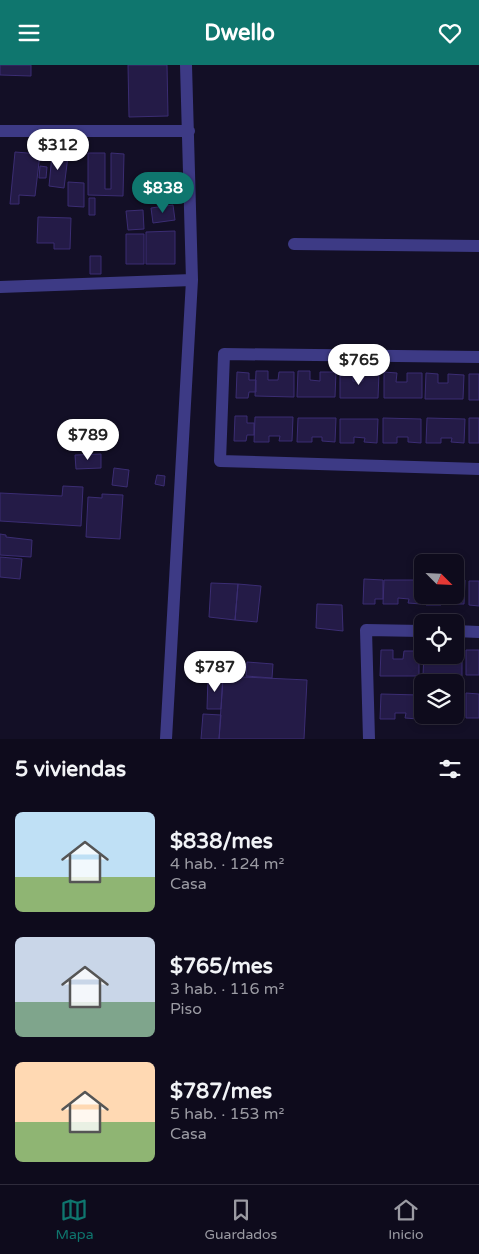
<!DOCTYPE html>
<html lang="es">
<head>
<meta charset="utf-8">
<style>
  body { margin:0; font-family:"Varela Round",sans-serif; background:#1c1929; color:#f1f3f6; height:100vh; display:flex; flex-direction:column; font-size:19px; white-space:nowrap }
  * { box-sizing:border-box; margin:0 }
  p { font-size:16px; color:#9b9ba3 }
  .icon { flex:none; width:28px; height:28px; fill:none; stroke:currentColor; stroke-width:2; stroke-linecap:round; stroke-linejoin:round }
  .map { position:relative; height:674px; overflow:hidden }
  .sheet { display:flex; flex-direction:column; background:#0e0b1c; flex:1 }
  .sheet>* { flex:none }
  .needle { width:32px; rotate:114deg }
  .fabs { position:absolute; left:414px; top:489px; display:grid; gap:10px }
  .fabs a { display:grid; place-items:center; width:50px; height:50px; border-radius:8px; background:#0e0b1c; box-shadow:0 2px 8px #0003,0 0 0 1px #2e2b3b; font-size:25px }
  .price { position:absolute; translate:-50% -42px; padding:0 11px; border-radius:18px; background:#fff; color:#222; font-size:16px; line-height:32px; filter:drop-shadow(0 1px 2px #0008) }
  .price::after { content:''; position:absolute; left:50%; top:30px; width:15px; height:11px; margin-left:-8px; background:inherit; clip-path:polygon(0 0,100% 0,50% 100%) }
  .price.current { background:#0f766e; color:#fff }
  ul { padding:0; list-style:none }
  li { display:flex; align-items:center; gap:15px; height:125px; padding:0 15px }
  li span { display:grid; place-items:center; flex:none; width:140px; height:100px; border-radius:8px; color:#555 }
  li>.icon { margin-inline-start:auto }
  span .icon { width:60px; height:60px; fill:#fffc; stroke-width:1 }
  li b { font-size:21px }
  h2 { display:flex; justify-content:space-between; align-items:center; height:60px; padding:0 15px; font-size:21px }
  header { display:flex; justify-content:space-between; align-items:center; height:65px; padding:0 15px; background:#0f766e; color:#fff; font-size:22px; font-weight:800 }
  .tab-bar { display:flex; justify-content:space-around; align-items:center; height:70px; border-top:1px solid #2e2b3b; background:#0e0b1c; font-size:14px; color:#9b9ba3 }
  .tab-bar a { display:grid; justify-items:center; gap:2px }
  .tab-bar .current { color:#0f766e }
  .map>svg:first-child { display:block }
</style>
</head>
<body>
<header><svg class="icon" aria-label="menu" viewBox="0 0 24 24"><path d="M4 6h16M4 12h16M4 18h16"/></svg>Dwello<svg class="icon" aria-label="heart" viewBox="0 0 24 24"><path d="M12 20l-8-8c-3-5 5-10 8-4 3-6 11-1 8 4z"/></svg></header>
<div class="map">
<svg width="479" height="674" viewBox="0 0 479 674">
  <rect width="100%" height="100%" fill="#130f26"/>
  <path fill="#241b47" stroke="#3b2d73" d="M 0,0 L 31,0 L 31,11 L 0,10 Z
    M 128,0 L 167,0 L 168,51 L 129,52 Z
    M 15,87 L 40,89 L 35,131 L 19,130 L 19,139 L 10,139 Z
    M 88,88 L 105,88 L 105,124 L 111,124 L 111,88 L 124,89 L 123,131 L 88,130 Z
    M 52,90 L 68,91 L 64,123 L 49,121 Z
    M 40,101 L 47,102 L 46,113 L 39,113 Z
    M 68,117 L 84,118 L 84,142 L 68,141 Z
    M 89,133 L 95,133 L 95,150 L 89,150 Z
    M 173,140 L 175,155 L 153,158 L 151,143 Z
    M 143,145 L 144,164 L 128,165 L 126,146 Z
    M 38,152 L 71,153 L 70,184 L 54,184 L 54,178 L 37,178 Z
    M 175,166 L 175,199 L 146,199 L 146,167 Z
    M 126,169 L 144,169 L 144,199 L 126,199 Z
    M 90,191 L 101,191 L 101,209 L 90,209 Z
    M 256,306 L 268,306 L 268,315 L 278,315 L 279,307 L 294,307 L 294,332 L 255,331 Z
    M 298,306 L 310,306 L 310,315 L 320,316 L 320,307 L 336,307 L 335,332 L 297,332 Z
    M 237,307 L 249,308 L 249,315 L 256,315 L 256,327 L 249,327 L 248,333 L 236,333 Z
    M 340,307 L 353,307 L 353,316 L 363,316 L 363,308 L 379,308 L 378,333 L 340,333 Z
    M 384,307 L 397,308 L 396,317 L 407,317 L 407,308 L 422,308 L 422,333 L 384,333 Z
    M 426,308 L 438,309 L 438,318 L 448,318 L 448,309 L 464,310 L 463,334 L 425,334 Z
    M 469,309 L 479,309 L 479,335 L 469,335 Z
    M 235,351 L 247,351 L 247,358 L 254,358 L 254,370 L 247,370 L 246,376 L 234,376 Z
    M 255,352 L 293,352 L 292,376 L 279,376 L 280,371 L 269,371 L 269,377 L 254,377 Z
    M 298,353 L 336,353 L 335,377 L 322,376 L 322,372 L 312,372 L 312,377 L 297,377 Z
    M 383,353 L 421,354 L 421,378 L 408,377 L 408,372 L 397,372 L 397,378 L 383,378 Z
    M 427,353 L 465,354 L 464,378 L 451,377 L 452,373 L 441,373 L 441,378 L 426,378 Z
    M 469,353 L 479,353 L 479,378 L 469,378 Z
    M 340,354 L 378,354 L 377,378 L 364,377 L 365,373 L 354,372 L 354,378 L 340,378 Z
    M 101,389 L 101,403 L 76,404 L 75,390 Z
    M 114,403 L 129,405 L 127,422 L 112,420 Z
    M 157,410 L 165,411 L 164,421 L 155,419 Z
    M 63,421 L 83,422 L 81,461 L 0,456 L 0,428 L 62,431 Z
    M 102,429 L 123,430 L 120,474 L 86,472 L 88,432 L 102,433 Z
    M 0,469 L 6,470 L 6,472 L 32,475 L 31,492 L 0,490 Z
    M 0,492 L 22,494 L 20,514 L 0,512 Z
    M 364,514 L 383,515 L 383,534 L 375,534 L 375,539 L 363,539 Z
    M 384,515 L 422,515 L 421,539 L 408,538 L 409,534 L 398,533 L 398,539 L 383,539 Z
    M 455,515 L 465,515 L 464,539 L 451,539 L 452,534 L 441,534 L 441,540 L 426,540 L 427,530 L 455,530 Z
    M 469,516 L 479,516 L 479,541 L 469,540 Z
    M 211,518 L 238,519 L 235,555 L 209,552 Z
    M 238,519 L 261,521 L 257,557 L 235,555 Z
    M 317,539 L 342,540 L 343,566 L 316,563 Z
    M 381,585 L 393,585 L 393,594 L 403,594 L 404,586 L 419,586 L 419,611 L 380,611 Z
    M 466,585 L 479,585 L 479,610 L 466,610 Z
    M 455,586 L 462,586 L 462,611 L 423,610 L 424,590 L 436,590 L 436,594 L 446,594 L 447,590 L 455,590 Z
    M 247,597 L 273,599 L 272,613 L 246,611 Z
    M 223,611 L 307,615 L 304,674 L 219,674 Z
    M 208,612 L 223,613 L 221,644 L 207,644 Z
    M 466,628 L 479,629 L 479,653 L 466,653 Z
    M 381,629 L 419,630 L 418,654 L 405,653 L 406,648 L 395,648 L 395,654 L 380,654 Z
    M 455,629 L 462,629 L 461,653 L 448,653 L 449,650 L 455,650 Z
    M 203,649 L 221,650 L 219,674 L 201,674 Z"/>
  <g fill="none" stroke-linecap="round" stroke-linejoin="round">
    <path stroke="#3d3a85" stroke-width="12" d="M 0,66 L 189,66
      M 294,179 L 479,181
      M 0,222 L 192,215
      M 479,292 L 224,289 L 220,396 L 479,404
      M 455,566 L 479,567
      M 166,674 L 192,215 L 186,0
      M 369,674 L 366,565 L 422,566"/>
  </g>
</svg>
<div class="fabs">
<a><svg class="needle" viewBox="-14 -14 28 28"><path d="M0-13l5 13h-10z" fill="#e53935"/><path d="M0 13l5-13h-10z" fill="#9b9ba3"/></svg></a>
<a><svg class="icon" aria-label="locate" viewBox="0 0 24 24"><circle cx="12" cy="12" r="6"/><path d="M12 2v4M12 18v4M2 12h4M18 12h4"/></svg></a>
<a><svg class="icon" aria-label="layers" viewBox="0 0 24 24"><path d="M12 4l9 5-9 5-9-5zM3 14l9 5 9-5"/></svg></a>
</div>
<b class="price" style="left:58px;top:106px">$312</b>
<b class="price current" style="left:163px;top:149px">$838</b>
<b class="price" style="left:359px;top:321px">$765</b>
<b class="price" style="left:88px;top:396px">$789</b>
<b class="price" style="left:215px;top:628px">$787</b>
</div>
<section class="sheet">
<h2>5 viviendas<svg class="icon" aria-label="filters" viewBox="0 0 24 24"><path d="M4 7h16M4 17h16"/><circle cx="9" cy="7" r="2"/><circle cx="15" cy="17" r="2"/></svg></h2>
<ul>
<li><span style="background:linear-gradient(#bfe0f5 65%,#8fb573 0)"><svg class="icon" aria-label="home" viewBox="0 0 24 24"><path d="M3 11l9-7 9 7M6 9v11h12V9"/></svg></span><div><b>$838/mes</b><p>4 hab. · 124 m²</p><p>Casa</p></div></li>
<li><span style="background:linear-gradient(#c9d6e8 65%,#7fa58c 0)"><svg class="icon" aria-label="home" viewBox="0 0 24 24"><path d="M3 11l9-7 9 7M6 9v11h12V9"/></svg></span><div><b>$765/mes</b><p>3 hab. · 116 m²</p><p>Piso</p></div></li>
<li><span style="background:linear-gradient(#ffd9b3 60%,#8fb573 0)"><svg class="icon" aria-label="home" viewBox="0 0 24 24"><path d="M3 11l9-7 9 7M6 9v11h12V9"/></svg></span><div><b>$787/mes</b><p>5 hab. · 153 m²</p><p>Casa</p></div></li>
</ul>
</section>
<nav class="tab-bar">
<a class="current"><svg class="icon" aria-label="map" viewBox="0 0 24 24"><path d="M3 6l6-2 6 2 6-2v14l-6 2-6-2-6 2zM9 4v14M15 6v14"/></svg>Mapa</a>
<a><svg class="icon" aria-label="saved" viewBox="0 0 24 24"><path d="M7 4h10v16l-5-4-5 4z"/></svg>Guardados</a>
<a><svg class="icon" aria-label="home" viewBox="0 0 24 24"><path d="M3 11l9-7 9 7M6 9v11h12V9"/></svg>Inicio</a>
</nav>
</body>
</html>
